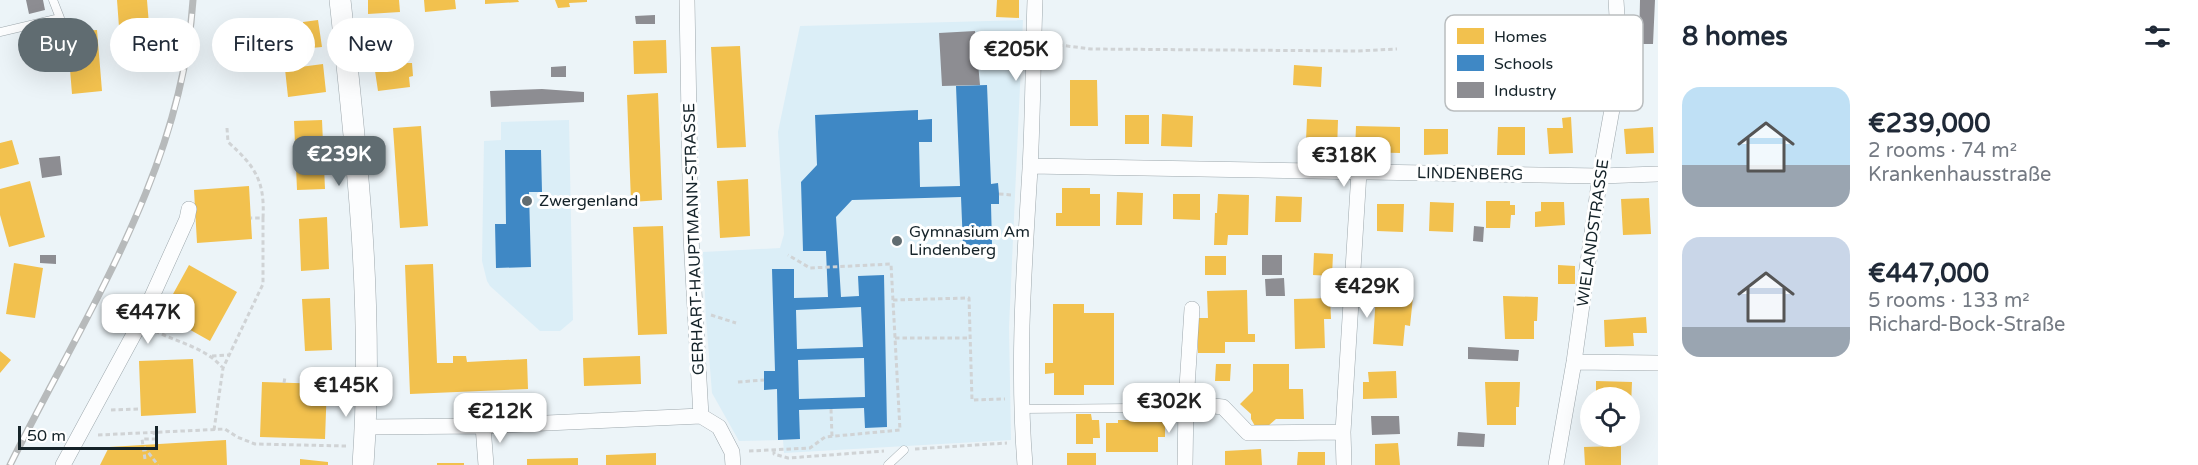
<!DOCTYPE html>
<html lang="en">
<head>
<meta charset="utf-8">
<style>
  body { margin:0; font-family:"Varela Round",sans-serif; background:#f2f2f3; color:#1f2937; height:100vh; display:flex; flex-direction:column; font-size:22px; white-space:nowrap }
  * { box-sizing:border-box; margin:0 }
  p { font-size:20px; color:#747a83 }
  .icon { flex:none; width:33px; height:33px; fill:none; stroke:currentColor; stroke-width:2; stroke-linecap:round; stroke-linejoin:round }
  .map { position:relative; flex:1; overflow:hidden }
  .drawer { display:flex; flex-direction:column; background:#fff; width:540px }
  .drawer>* { flex:none }
  .top-card { position:absolute; left:18px; top:18px; width:570px; height:54px; display:flex; gap:12px }
  .tools { position:absolute; left:1580px; top:387px; display:grid; gap:12px }
  .tools a { display:grid; place-items:center; width:60px; height:60px; border-radius:50%; background:#fff; box-shadow:0 6px 24px #0002; font-size:30px }
  .scale { position:absolute; left:18px; bottom:15px; width:140px; box-sizing:border-box; padding-left:6px; border:3px solid #152329; border-top:0; font-size:16px; line-height:21px; white-space:nowrap; color:#152329; -webkit-text-stroke:4px #fff; paint-order:stroke }
  .price { position:absolute; translate:-50% -51px; padding:0 14px; border-radius:12px; background:#fff; color:#222; font-size:20px; line-height:39px; filter:drop-shadow(0 2px 3px #0008) }
  .price::after { content:''; position:absolute; left:50%; top:36px; width:18px; height:14px; margin-left:-9px; background:inherit; clip-path:polygon(0 0,100% 0,50% 100%) }
  .price.on { background:#606c71; color:#fff }
  ul { padding:0; list-style:none }
  li { display:flex; align-items:center; gap:18px; height:150px; padding:0 24px }
  li span { display:grid; place-items:center; flex:none; width:168px; height:120px; border-radius:18px; color:#555 }
  li>.icon { margin-inline-start:auto }
  span .icon { width:72px; height:72px; fill:#fffc; stroke-width:1 }
  li b { font-size:26px }
  h2 { display:flex; justify-content:space-between; align-items:center; height:72px; padding:0 24px; font-size:26px }
  .pill { padding:0 21px; border-radius:27px; background:#fff; box-shadow:0 6px 24px #0002; font-size:21px; line-height:54px }
  .pill.on { background:#606c71; color:#fff }
  main { display:flex; flex:1; min-height:0 }
  .map>svg:first-child { display:block }
</style>
</head>
<body>
<main>
<div class="map">
<svg width="1658" height="465" viewBox="0 0 1658 465">
  <rect width="100%" height="100%" fill="#ecf4f8"/>
  <path fill="#dbeef7" d="M 1023,20 L 1009,327 L 1011,440 L 784,453 L 783,440 L 739,441 L 712,393 L 706,318 L 703,252 L 780,248 L 784,234 L 778,132 L 800,26 Z
    M 569,120 L 573,320 L 560,331 L 540,331 L 490,286 L 487,281 L 482,261 L 484,141 L 501,140 L 501,122 Z"/>
  <path fill="#f2c14e" d="M 117,0 L 147,0 L 149,25 L 119,27 Z
    M 368,0 L 399,0 L 400,12 L 368,14 Z
    M 424,0 L 455,0 L 456,9 L 425,12 Z
    M 485,0 L 518,0 L 519,2 L 485,4 Z
    M 555,0 L 587,0 L 587,2 L 569,3 L 570,7 L 558,8 Z
    M 997,0 L 1019,0 L 1019,18 L 996,17 Z
    M 318,20 L 322,47 L 311,48 L 312,57 L 285,61 L 284,50 L 294,48 L 291,27 L 303,25 L 303,22 Z
    M 97,30 L 102,91 L 72,94 L 67,32 Z
    M 666,40 L 667,73 L 634,74 L 633,41 Z
    M 740,46 L 746,147 L 717,148 L 711,47 Z
    M 406,54 L 407,63 L 412,63 L 413,76 L 409,77 L 410,87 L 378,91 L 375,71 L 379,71 L 378,57 Z
    M 323,64 L 326,92 L 288,97 L 285,69 Z
    M 1294,65 L 1322,67 L 1321,87 L 1293,85 Z
    M 1070,80 L 1097,80 L 1098,126 L 1070,126 Z
    M 658,93 L 662,200 L 631,202 L 627,95 Z
    M 1162,114 L 1193,116 L 1192,147 L 1161,146 Z
    M 1125,115 L 1149,115 L 1149,144 L 1125,144 Z
    M 1571,117 L 1573,153 L 1549,154 L 1547,128 L 1563,128 L 1562,118 Z
    M 1307,119 L 1338,120 L 1337,151 L 1310,150 L 1310,140 L 1306,140 Z
    M 322,120 L 325,189 L 297,190 L 294,121 Z
    M 421,126 L 428,226 L 400,228 L 393,128 Z
    M 1356,126 L 1400,127 L 1400,153 L 1355,152 Z
    M 1498,127 L 1525,127 L 1525,155 L 1497,155 Z
    M 1653,127 L 1654,153 L 1626,154 L 1624,129 Z
    M 1424,129 L 1448,129 L 1448,154 L 1424,155 Z
    M 12,140 L 19,164 L 0,169 L 0,143 Z
    M 748,179 L 750,236 L 720,238 L 717,181 Z
    M 30,181 L 45,237 L 9,247 L 0,215 L 0,189 Z
    M 249,186 L 252,239 L 197,243 L 194,190 Z
    M 1062,188 L 1090,188 L 1090,194 L 1100,194 L 1100,226 L 1056,226 L 1056,213 L 1062,213 Z
    M 1117,192 L 1143,193 L 1142,225 L 1116,225 Z
    M 1173,194 L 1200,194 L 1200,220 L 1173,219 Z
    M 1218,194 L 1249,195 L 1248,235 L 1228,235 L 1227,245 L 1214,245 L 1215,213 L 1217,213 Z
    M 1276,196 L 1302,197 L 1301,222 L 1275,222 Z
    M 1649,198 L 1651,234 L 1623,235 L 1621,199 Z
    M 1486,201 L 1510,201 L 1510,205 L 1515,205 L 1515,215 L 1511,215 L 1510,228 L 1486,228 Z
    M 1430,202 L 1454,203 L 1453,232 L 1429,231 Z
    M 1541,202 L 1564,202 L 1565,225 L 1535,227 L 1535,212 L 1541,211 Z
    M 1377,204 L 1404,204 L 1403,232 L 1377,231 Z
    M 327,217 L 329,269 L 301,271 L 299,219 Z
    M 663,226 L 667,334 L 638,335 L 633,227 Z
    M 1314,253 L 1333,254 L 1332,276 L 1313,275 Z
    M 1205,256 L 1226,256 L 1226,275 L 1205,275 Z
    M 14,263 L 43,268 L 35,318 L 6,314 Z
    M 433,264 L 437,363 L 453,363 L 453,356 L 466,356 L 467,362 L 527,359 L 528,389 L 410,394 L 405,265 Z
    M 189,265 L 237,292 L 210,341 L 162,314 Z
    M 1558,265 L 1575,266 L 1575,284 L 1558,284 Z
    M 1247,290 L 1248,334 L 1255,334 L 1255,342 L 1225,342 L 1225,353 L 1198,353 L 1197,318 L 1208,318 L 1207,291 Z
    M 1376,293 L 1413,297 L 1410,326 L 1405,325 L 1403,346 L 1373,344 Z
    M 1503,296 L 1538,297 L 1537,321 L 1534,321 L 1534,339 L 1505,339 Z
    M 330,298 L 332,350 L 305,351 L 302,299 Z
    M 1330,298 L 1331,319 L 1324,319 L 1325,348 L 1295,349 L 1294,299 Z
    M 1053,304 L 1084,304 L 1084,313 L 1114,313 L 1114,385 L 1084,385 L 1084,395 L 1054,395 L 1054,373 L 1045,374 L 1045,363 L 1053,363 Z
    M 1646,317 L 1647,333 L 1633,333 L 1634,346 L 1605,347 L 1604,320 Z
    M 0,351 L 11,360 L 0,373 Z
    M 640,356 L 641,384 L 584,386 L 583,358 Z
    M 193,359 L 196,413 L 141,416 L 139,361 Z
    M 1216,364 L 1231,364 L 1230,381 L 1215,381 Z
    M 1253,364 L 1289,364 L 1289,389 L 1303,389 L 1304,419 L 1276,419 L 1268,426 L 1255,426 L 1251,419 L 1251,414 L 1240,404 L 1253,391 Z
    M 1396,371 L 1397,398 L 1363,399 L 1363,382 L 1369,382 L 1368,372 Z
    M 1596,381 L 1632,382 L 1631,406 L 1629,406 L 1629,398 L 1596,398 Z
    M 262,382 L 327,384 L 325,439 L 260,437 Z
    M 1485,382 L 1520,382 L 1519,407 L 1516,407 L 1516,425 L 1487,425 Z
    M 1076,414 L 1091,414 L 1092,420 L 1099,420 L 1100,438 L 1093,438 L 1093,444 L 1076,444 Z
    M 1142,414 L 1165,414 L 1165,437 L 1158,437 L 1158,452 L 1106,452 L 1106,423 L 1118,423 L 1118,420 L 1142,420 Z
    M 226,440 L 227,465 L 100,465 L 109,447 Z
    M 1398,443 L 1400,465 L 1375,465 L 1375,444 Z
    M 1621,446 L 1621,465 L 1585,465 L 1584,447 Z
    M 1261,449 L 1262,465 L 1225,465 L 1225,451 Z
    M 1298,452 L 1325,452 L 1325,465 L 1297,465 Z
    M 656,453 L 656,465 L 606,465 L 606,455 Z
    M 1067,453 L 1096,453 L 1096,465 L 1067,465 Z
    M 578,458 L 578,465 L 527,465 L 527,459 Z
    M 300,459 L 328,462 L 328,465 L 300,465 Z
    M 437,463 L 464,463 L 464,465 L 437,465 Z"/>
  <path fill="#3f88c5" fill-rule="evenodd" d="M 987,85 L 991,184 L 998,183 L 999,194 L 999,204 L 991,204 L 992,245 L 963,246 L 961,197 L 852,200 L 836,217 L 841,297 L 859,296 L 858,276 L 884,275 L 887,427 L 865,428 L 864,408 L 799,410 L 800,439 L 778,440 L 777,389 L 764,390 L 764,371 L 775,371 L 772,269 L 794,269 L 794,298 L 828,297 L 826,251 L 803,251 L 801,182 L 817,165 L 815,115 L 918,110 L 918,120 L 932,119 L 932,142 L 919,142 L 920,187 L 960,186 L 956,86 ZM 861,307 L 863,347 L 797,349 L 796,310 ZM 864,358 L 865,397 L 799,399 L 798,360 Z
    M 505,150 L 541,150 L 542,192 L 529,192 L 531,267 L 496,268 L 495,224 L 506,224 Z"/>
  <path fill="#8d8d92" d="M 26,0 L 43,0 L 45,10 L 29,14 Z
    M 1640,0 L 1655,0 L 1653,44 L 1639,44 Z
    M 655,15 L 655,24 L 636,24 L 635,16 Z
    M 975,31 L 980,85 L 942,86 L 939,33 Z
    M 566,66 L 566,77 L 551,77 L 551,67 Z
    M 542,89 L 584,92 L 584,102 L 491,107 L 490,91 Z
    M 60,156 L 62,175 L 42,178 L 39,158 Z
    M 1474,226 L 1484,227 L 1483,242 L 1473,241 Z
    M 40,255 L 56,255 L 56,264 L 40,263 Z
    M 1262,255 L 1282,255 L 1282,275 L 1262,275 Z
    M 1284,278 L 1285,296 L 1266,296 L 1265,279 Z
    M 1468,347 L 1519,350 L 1518,361 L 1468,359 Z
    M 1371,416 L 1399,416 L 1400,434 L 1372,435 Z
    M 1458,432 L 1485,434 L 1484,447 L 1457,446 Z"/>
  <g fill="none" stroke-linecap="round" stroke-linejoin="round">
    <defs>
      <path id="lane" d="M 0,32 L 60,18 L 53,0
        M 1022,409 L 1132,408
        M 888,465 L 904,450"/>
      <path id="street" d="M 687,0 L 691,237 L 701,416 L 719,427 L 732,452 L 733,465
        M 1030,166 L 1600,176 L 1658,174
        M 1192,309 L 1186,403 L 1223,407 L 1248,433 L 1343,432
        M 1574,362 L 1658,363
        M 483,426 L 486,465
        M 365,427 L 483,426 L 701,416
        M 63,465 L 140,323 L 187,219 L 189,209
        M 1025,465 C 1017,366 1024,268 1030,169 C 1033,113 1033,56 1035,0
        M 1185,465 L 1186,403
        M 1344,465 L 1343,432 L 1359,172
        M 1556,465 L 1574,362 L 1600,176 L 1620,65 L 1616,0"/>
      <path id="secondary" d="M 340,0 C 357,154 374,310 363,465"/>
    </defs>
    <use href="#lane" stroke="#9da7ac" stroke-width="9"/>
    <use href="#street" stroke="#9da7ac" stroke-width="16"/>
    <use href="#secondary" stroke="#9da7ac" stroke-width="22"/>
    <path stroke="#d0d3d5" stroke-width="3" stroke-dasharray="4.5 3" stroke-linecap="butt" d="M 1051,44 L 1091,49 L 1358,51 L 1397,49
      M 227,128 L 228,142 C 255,166 265,181 263,218
      M 999,194 L 1012,195
      M 893,300 L 969,298 L 972,400 L 1005,399
      M 711,315 L 736,323
      M 155,331 C 179,343 204,347 222,367
      M 895,338 L 970,338
      M 212,356 L 228,355
      M 738,382 L 764,380
      M 284,383 L 285,377
      M 831,409 L 832,437
      M 111,410 L 141,409
      M 214,430 L 223,368 L 263,284 L 263,218 L 251,218
      M 98,435 L 225,429 L 237,437 L 255,444 L 346,446
      M 144,447 L 158,465
      M 915,449 L 1007,443
      M 774,450 L 774,454 L 788,458 L 884,451
      M 749,451 L 810,448 L 825,437 L 900,430 L 891,264 L 810,268 L 788,255
      M 145,459 L 142,439 L 155,439 L 154,433"/>
    <use href="#lane" stroke="#fcfdfe" stroke-width="8"/>
    <use href="#street" stroke="#fcfdfe" stroke-width="15"/>
    <use href="#secondary" stroke="#fcfdfe" stroke-width="21"/>
    <defs>
      <path id="rail" d="M 10,465 C 84,316 182,171 193,0"/>
    </defs>
    <use href="#rail" stroke="#b7babb" stroke-width="7"/>
    <use href="#rail" stroke="#fff" stroke-width="4.5" stroke-dasharray="14" stroke-linecap="butt"/>
  </g>
  <g fill="#606c71" stroke="#fff" stroke-width="2">
    <circle cx="527" cy="201" r="6"/>
    <circle cx="897" cy="241" r="6"/>
  </g>
  <g text-anchor="middle" dominant-baseline="central" stroke-width="6" stroke-linejoin="round" paint-order="stroke">
    <g font-size="16" fill="#152329" stroke="#fff">
      <text transform="translate(1470 174) rotate(1)">LINDENBERG</text>
      <text transform="translate(1593 233) rotate(-82)">WIELANDSTRASSE</text>
      <text transform="translate(694 239) rotate(-92)">GERHART-HAUPTMANN-STRASSE</text>
    </g>
    <g font-size="16" fill="#152329" stroke="#fff" text-anchor="start">
      <text x="539" y="201">Zwergenland</text>
      <text x="909" y="232">Gymnasium Am<tspan x="909" dy="18">Lindenberg</tspan></text>
    </g>
  </g>
  <rect x="1445" y="15" width="198" height="96" rx="9" fill="#fff" stroke="#b9bdbf" stroke-width="1.5"/>
  <rect x="1457" y="28" width="27" height="16" fill="#f2c14e"/>
  <rect x="1457" y="55" width="27" height="16" fill="#3f88c5"/>
  <rect x="1457" y="82" width="27" height="16" fill="#8d8d92"/>
  <g font-size="16" fill="#152329">
    <text x="1494" y="42">Homes</text>
    <text x="1494" y="69">Schools</text>
    <text x="1494" y="96">Industry</text>
  </g>
</svg>
<div class="tools">
<a><svg class="icon" aria-label="locate" viewBox="0 0 24 24"><circle cx="12" cy="12" r="6"/><path d="M12 2v4M12 18v4M2 12h4M18 12h4"/></svg></a>
</div>
<div class="scale">50 m</div>
<b class="price" style="left:1016px;top:82px">€205K</b>
<b class="price on" style="left:339px;top:187px">€239K</b>
<b class="price" style="left:1344px;top:188px">€318K</b>
<b class="price" style="left:1367px;top:319px">€429K</b>
<b class="price" style="left:148px;top:345px">€447K</b>
<b class="price" style="left:346px;top:418px">€145K</b>
<b class="price" style="left:1169px;top:434px">€302K</b>
<b class="price" style="left:500px;top:444px">€212K</b>
<div class="top-card">
<a class="pill on">Buy</a>
<a class="pill">Rent</a>
<a class="pill">Filters</a>
<a class="pill">New</a>
</div>
</div>
<section class="drawer">
<h2>8 homes<svg class="icon" aria-label="filters" viewBox="0 0 24 24"><path d="M4 7h16M4 17h16"/><circle cx="9" cy="7" r="2"/><circle cx="15" cy="17" r="2"/></svg></h2>
<ul>
<li><span style="background:linear-gradient(#bfe0f5 65%,#9aa5b1 0)"><svg class="icon" aria-label="home" viewBox="0 0 24 24"><path d="M3 11l9-7 9 7M6 9v11h12V9"/></svg></span><div><b>€239,000</b><p>2 rooms · 74 m²</p><p>Krankenhausstraße</p></div></li>
<li><span style="background:linear-gradient(#c9d6e8 75%,#9aa5b1 0)"><svg class="icon" aria-label="home" viewBox="0 0 24 24"><path d="M3 11l9-7 9 7M6 9v11h12V9"/></svg></span><div><b>€447,000</b><p>5 rooms · 133 m²</p><p>Richard-Bock-Straße</p></div></li>
</ul>
</section>
</main>
</body>
</html>
